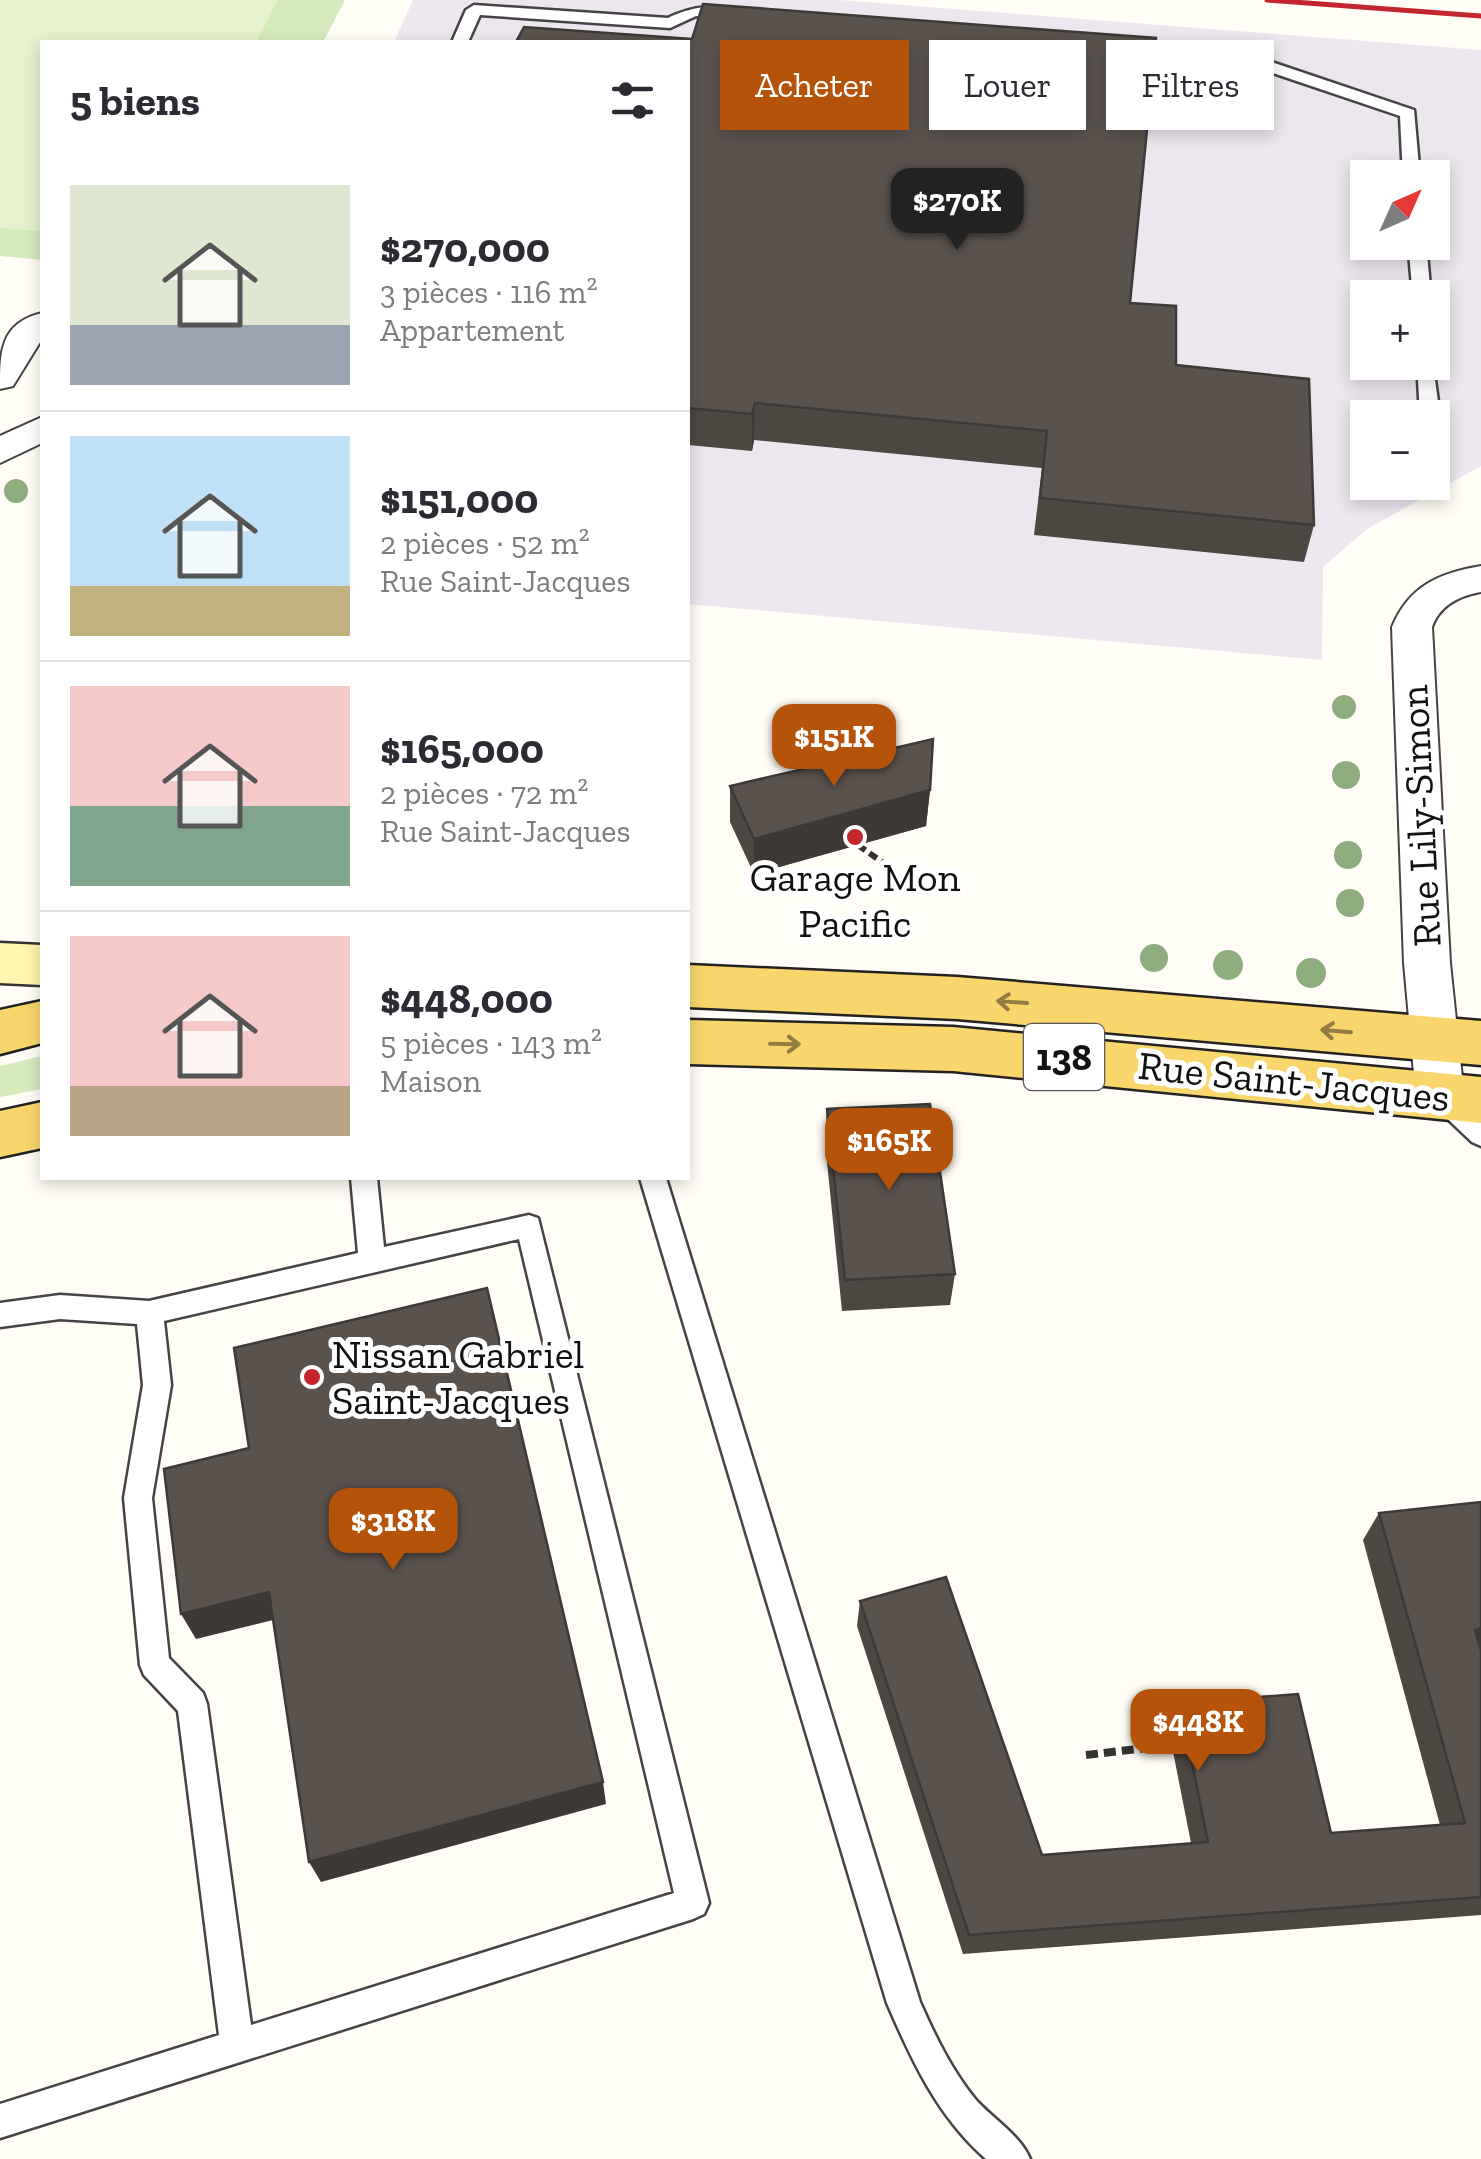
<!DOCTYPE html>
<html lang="fr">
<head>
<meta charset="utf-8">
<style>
  body { margin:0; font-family:"Zilla Slab",serif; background:#f7f7f7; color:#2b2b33; height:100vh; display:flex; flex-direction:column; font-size:38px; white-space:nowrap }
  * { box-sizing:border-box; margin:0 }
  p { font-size:32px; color:#7c7c81 }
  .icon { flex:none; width:55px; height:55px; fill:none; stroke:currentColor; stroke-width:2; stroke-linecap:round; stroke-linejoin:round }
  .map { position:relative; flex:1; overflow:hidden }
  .panel { position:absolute; left:40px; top:40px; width:650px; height:1140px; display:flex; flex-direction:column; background:#fff; border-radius:0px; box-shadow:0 5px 15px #0003 }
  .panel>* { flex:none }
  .hud { position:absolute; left:720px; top:40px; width:610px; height:90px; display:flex; gap:20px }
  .needle { width:65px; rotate:45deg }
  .controls { position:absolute; left:1350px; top:160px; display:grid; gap:20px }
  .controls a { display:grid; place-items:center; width:100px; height:100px; border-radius:0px; background:#fff; box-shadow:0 5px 15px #0003; font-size:50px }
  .price { position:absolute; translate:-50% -85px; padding:0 22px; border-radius:20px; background:#b45309; color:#fff; font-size:32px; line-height:65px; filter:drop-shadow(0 2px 5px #0008) }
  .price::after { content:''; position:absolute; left:50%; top:60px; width:30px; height:22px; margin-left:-15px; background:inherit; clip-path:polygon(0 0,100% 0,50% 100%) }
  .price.on { background:#222; color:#fff }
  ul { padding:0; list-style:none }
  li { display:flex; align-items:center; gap:30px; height:250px; padding:0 30px }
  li+li { border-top:2px solid #e1e1e2 }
  li span { display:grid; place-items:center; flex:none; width:280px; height:200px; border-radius:0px; color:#555 }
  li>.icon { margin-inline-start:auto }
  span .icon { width:120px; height:120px; fill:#fffc; stroke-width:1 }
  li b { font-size:42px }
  h2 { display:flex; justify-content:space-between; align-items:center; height:120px; padding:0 30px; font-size:42px }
  .tag { padding:0 35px; border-radius:0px; background:#fff; box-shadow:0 5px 15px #0003; font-size:35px; line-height:90px }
  .tag.on { background:#b45309; color:#fff }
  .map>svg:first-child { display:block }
</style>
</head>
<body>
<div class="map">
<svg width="1481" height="2159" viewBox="0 0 1481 2159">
  <rect width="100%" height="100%" fill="#fffdf5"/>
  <path fill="#eee6ef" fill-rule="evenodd" d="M 413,0 L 840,0 L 1481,50 L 1481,466 L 1367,529 L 1323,567 L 1322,660 L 688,604 L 688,42 L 394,42 ZM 1368,178 L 1432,178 L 1432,242 L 1368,242 ZM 1368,298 L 1432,298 L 1432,362 L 1368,362 ZM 1368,418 L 1432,418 L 1432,482 L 1368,482 Z"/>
  <path fill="#d5ebbd" d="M 0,0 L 345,0 L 323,42 L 42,42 L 42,260 L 0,256 Z
    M 42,1056 L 42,1089 L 0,1097 L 0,1066 Z"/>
  <path fill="#e6f2cf" d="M 0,0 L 278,0 L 256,42 L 42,42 L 42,231 L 0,228 Z"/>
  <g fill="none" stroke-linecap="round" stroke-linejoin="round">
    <defs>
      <path id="service" d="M 474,5 L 668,18 C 690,7 721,1 743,15 L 735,20 L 696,16 L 670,28 L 480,15 L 468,42 L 452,42 L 466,10 Z
        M 1124,44 L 1251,55 L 1414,110 L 1420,178 L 1403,178 L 1400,116 L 1249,65 L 1118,52 L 1116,49 Z
        M 1408,242 L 1426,242 L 1431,298 L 1413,298 Z
        M 1432,358 L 1440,416 L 1432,421 L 1432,418 L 1420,416 L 1417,362 L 1432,362 Z
        M 1445,1091 L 1454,1094 L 1481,1119 L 1481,1146 L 1472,1142 L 1436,1108 L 1432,1101 L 1436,1094 Z
        M 351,1178 L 377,1178 L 384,1247 L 529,1215 L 538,1218 L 709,1903 L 704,1914 L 693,1919 L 0,2138 L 0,2104 L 219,2035 L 178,1711 L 144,1675 L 140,1665 L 124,1498 L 143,1385 L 137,1324 L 60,1319 L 0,1327 L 0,1303 L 60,1295 L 149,1301 L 358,1253 ZM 519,1239 L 674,1893 L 251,2025 L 207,1704 L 203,1693 L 169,1658 L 152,1498 L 171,1385 L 164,1321 Z
        M 640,1178 L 666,1178 L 920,2002 C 935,2036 952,2071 976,2100 C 993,2119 1021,2136 1030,2159 L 986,2159 C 938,2117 912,2061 887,2003 Z"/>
      <path id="minor" d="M 42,313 L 42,339 L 13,386 L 0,389 C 0,352 0,323 42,313 Z
        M 42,417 L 42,443 L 0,463 L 0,436 Z
        M 1481,566 L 1481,592 C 1459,596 1440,605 1432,627 L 1450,963 L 1464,1096 L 1457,1110 L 1440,1115 L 1423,1110 L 1416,1096 L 1404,963 L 1392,627 C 1409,586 1439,573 1481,566 Z"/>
      <path id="secondary" d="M 0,943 L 42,945 L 42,985 L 0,983 Z"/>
      <path id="primary" d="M 688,965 L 957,977 L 1481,1021 L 1481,1065 L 957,1019 L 688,1007 Z
        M 42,1001 L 42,1043 L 0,1054 L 0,1010 Z
        M 688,1020 L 953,1027 L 1481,1077 L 1481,1123 L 953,1071 L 688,1064 Z
        M 42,1102 L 42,1148 L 0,1157 L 0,1111 Z"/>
    </defs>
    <use href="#service" stroke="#444" stroke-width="5"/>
    <use href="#minor" stroke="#444" stroke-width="4"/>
    <use href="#secondary" stroke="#333" stroke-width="5"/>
    <use href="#primary" stroke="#222" stroke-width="5"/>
    <path stroke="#333" stroke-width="6" stroke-dasharray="9 5" stroke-linecap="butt" d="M 858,845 L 882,862"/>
    <path stroke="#333" stroke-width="8" stroke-dasharray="12 6" stroke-linecap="butt" d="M 1086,1755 L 1172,1745 L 1172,1749"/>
    <use href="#service" fill="#fff" fill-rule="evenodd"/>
    <use href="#minor" fill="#fff" fill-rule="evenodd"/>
    <use href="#secondary" fill="#fff6b0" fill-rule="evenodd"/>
    <use href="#primary" fill="#f9d66b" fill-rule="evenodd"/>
    <path stroke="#c4262e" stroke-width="5" d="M 1267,0 L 1481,16"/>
  </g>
  <g fill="#8dad7f">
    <circle cx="16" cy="491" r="12"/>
    <circle cx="1344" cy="707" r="12"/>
    <circle cx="1346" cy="775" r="14"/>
    <circle cx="1348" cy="855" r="14"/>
    <circle cx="1350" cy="903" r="14"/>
    <circle cx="1154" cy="958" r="14"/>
    <circle cx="1228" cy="965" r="15"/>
    <circle cx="1311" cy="973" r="15"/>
  </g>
  <path fill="#4d4742" d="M 688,42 L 1130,303 L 1176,365 L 1314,525 L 1304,562 L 1034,535 L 1042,468 L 754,440 L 752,451 L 688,445 Z
    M 730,786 L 930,790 L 926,826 L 754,874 L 730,822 Z
    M 827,1109 L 955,1274 L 950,1305 L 842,1311 L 825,1142 Z
    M 1379,1513 L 1480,1647 L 1481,1651 L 1481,1915 L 963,1954 L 857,1626 L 860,1601 L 1042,1855 L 1191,1843 L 1168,1726 L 1180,1703 L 1331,1833 L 1440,1825 L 1363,1540 Z"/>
  <path fill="#3f3936" d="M 755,403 L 754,440 L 752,451 L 752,414 Z
    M 930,790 L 926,826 L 754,874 L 754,839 Z
    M 269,1592 L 281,1618 L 196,1639 L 181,1614 Z
    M 1481,1628 L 1481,1647 L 1456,1655 L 1475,1630 Z
    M 603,1782 L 606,1804 L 321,1882 L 309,1862 Z"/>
  <path fill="#5a524d" stroke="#3f3936" stroke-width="2.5" d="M 703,4 L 1156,38 L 1130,303 L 1176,306 L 1176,365 L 1309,379 L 1314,525 L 1040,498 L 1047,431 L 755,403 L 752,414 L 688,408 L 688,42 L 516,42 L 524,27 L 692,39 Z
    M 933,739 L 930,790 L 754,839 L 730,786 Z
    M 930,1104 L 955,1274 L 845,1280 L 827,1109 Z
    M 487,1288 L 603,1782 L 309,1862 L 269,1592 L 181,1614 L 164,1469 L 249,1448 L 234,1348 Z
    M 1481,1502 L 1481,1628 L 1475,1630 L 1481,1651 L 1481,1897 L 969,1935 L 860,1601 L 946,1577 L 1042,1855 L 1208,1842 L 1180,1703 L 1298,1694 L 1331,1833 L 1465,1823 L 1379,1513 Z"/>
  <defs><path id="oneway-shaft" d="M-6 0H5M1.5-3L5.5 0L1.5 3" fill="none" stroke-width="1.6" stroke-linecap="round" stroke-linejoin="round" transform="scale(2.5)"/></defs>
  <g stroke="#917d42">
    <use href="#oneway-shaft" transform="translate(1012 1002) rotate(-176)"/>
    <use href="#oneway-shaft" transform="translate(1336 1031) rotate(-175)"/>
    <use href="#oneway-shaft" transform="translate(785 1044) rotate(1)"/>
  </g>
  <g fill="#c4262e" stroke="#fff" stroke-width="4">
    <circle cx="855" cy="837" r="10"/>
    <circle cx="312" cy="1377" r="10"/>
  </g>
  <g text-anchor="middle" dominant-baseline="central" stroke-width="10" stroke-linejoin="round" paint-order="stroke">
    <rect fill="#fff" stroke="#585858" stroke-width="2.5" x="1024" y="1024" width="80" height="66" rx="8"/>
    <g font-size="38" font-weight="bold" fill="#111">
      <text x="1064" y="1057">138</text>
    </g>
    <g font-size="40" fill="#111" stroke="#fff">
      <text transform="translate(1420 816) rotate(-93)">Rue Lily-Simon</text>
      <text transform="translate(1294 1081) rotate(6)">Rue Saint-Jacques</text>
    </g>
    <g font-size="40" fill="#111" stroke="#fff">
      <text x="855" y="877">Garage Mon<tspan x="855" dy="46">Pacific</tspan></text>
      <text x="332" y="1354" text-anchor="start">Nissan Gabriel<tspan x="332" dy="46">Saint-Jacques</tspan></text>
    </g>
  </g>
</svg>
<div class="controls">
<a><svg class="needle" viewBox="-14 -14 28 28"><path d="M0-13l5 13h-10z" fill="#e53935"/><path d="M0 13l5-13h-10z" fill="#7c7c81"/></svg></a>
<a>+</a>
<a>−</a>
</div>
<b class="price on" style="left:957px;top:253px">$270K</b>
<b class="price" style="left:834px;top:789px">$151K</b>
<b class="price" style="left:889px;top:1193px">$165K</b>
<b class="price" style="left:393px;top:1573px">$318K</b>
<b class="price" style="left:1198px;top:1774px">$448K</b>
<div class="hud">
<a class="tag on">Acheter</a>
<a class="tag">Louer</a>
<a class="tag">Filtres</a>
</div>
<section class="panel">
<h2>5 biens<svg class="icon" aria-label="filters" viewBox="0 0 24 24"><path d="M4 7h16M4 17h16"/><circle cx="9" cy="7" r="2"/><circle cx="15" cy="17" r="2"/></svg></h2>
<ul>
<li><span style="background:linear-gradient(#dfe7d0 70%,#9aa5b1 0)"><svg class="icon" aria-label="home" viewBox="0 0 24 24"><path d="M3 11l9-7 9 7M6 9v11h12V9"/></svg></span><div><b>$270,000</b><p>3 pièces · 116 m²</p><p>Appartement</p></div></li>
<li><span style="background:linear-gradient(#bfe0f5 75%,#c2b280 0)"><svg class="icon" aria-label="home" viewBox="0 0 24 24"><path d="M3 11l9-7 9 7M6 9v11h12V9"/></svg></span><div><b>$151,000</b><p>2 pièces · 52 m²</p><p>Rue Saint-Jacques</p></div></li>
<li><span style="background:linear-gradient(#f6c9c9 60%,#7fa58c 0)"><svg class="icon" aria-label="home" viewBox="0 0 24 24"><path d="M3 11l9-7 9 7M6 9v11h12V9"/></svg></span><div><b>$165,000</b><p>2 pièces · 72 m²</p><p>Rue Saint-Jacques</p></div></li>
<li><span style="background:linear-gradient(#f6c9c9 75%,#b9a48a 0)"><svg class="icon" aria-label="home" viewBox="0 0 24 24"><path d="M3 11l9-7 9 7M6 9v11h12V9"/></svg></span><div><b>$448,000</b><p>5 pièces · 143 m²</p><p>Maison</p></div></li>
</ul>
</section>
</div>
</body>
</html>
